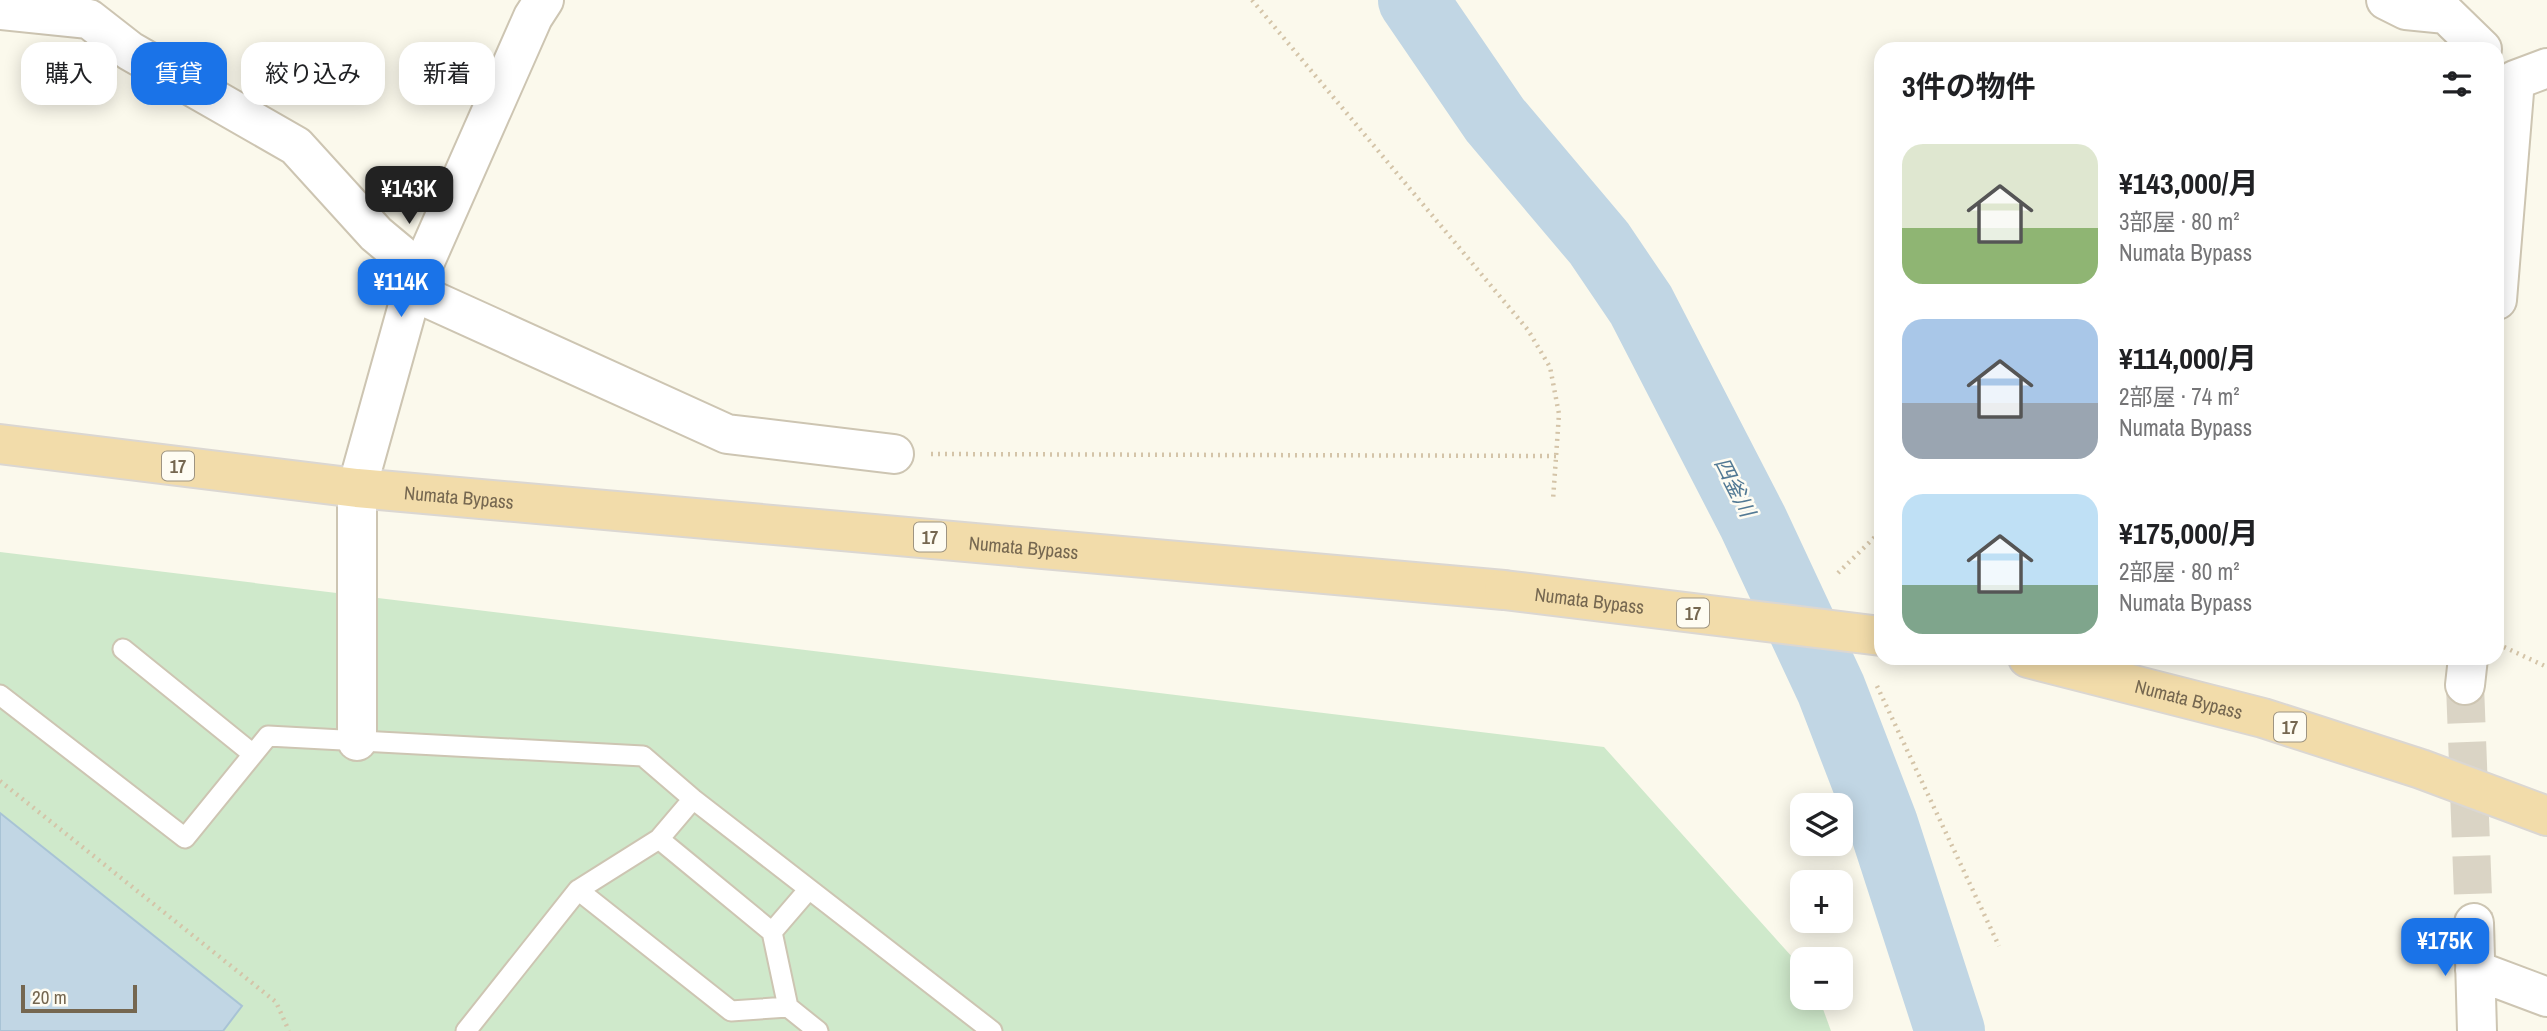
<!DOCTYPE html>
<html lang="ja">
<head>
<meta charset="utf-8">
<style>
  body { margin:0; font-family:"Archivo Narrow","Noto Sans JP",sans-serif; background:#f6f6f6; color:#202124; height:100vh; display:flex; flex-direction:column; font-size:26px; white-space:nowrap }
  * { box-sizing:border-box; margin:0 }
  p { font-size:23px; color:#757577 }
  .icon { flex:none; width:38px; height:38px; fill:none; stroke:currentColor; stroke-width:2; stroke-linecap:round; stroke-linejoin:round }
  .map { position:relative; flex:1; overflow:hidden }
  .details { position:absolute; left:1874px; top:42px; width:630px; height:623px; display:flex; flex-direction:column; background:#fff; border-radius:21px; box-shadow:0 4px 18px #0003 }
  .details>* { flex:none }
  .top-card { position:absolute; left:21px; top:42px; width:665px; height:63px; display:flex; gap:14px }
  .fabs { position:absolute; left:1790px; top:793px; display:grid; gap:14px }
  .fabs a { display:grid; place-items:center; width:63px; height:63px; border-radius:14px; background:#fff; box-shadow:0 4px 18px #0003; font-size:35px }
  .scale { position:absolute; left:21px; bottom:18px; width:116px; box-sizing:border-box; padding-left:7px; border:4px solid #756750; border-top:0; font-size:19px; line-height:24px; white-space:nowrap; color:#756750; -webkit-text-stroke:5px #fefcf2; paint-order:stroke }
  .price { position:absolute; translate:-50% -60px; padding:0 16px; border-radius:14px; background:#1a73e8; color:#fff; font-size:23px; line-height:46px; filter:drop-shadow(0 2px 4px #0008) }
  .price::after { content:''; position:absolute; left:50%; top:42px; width:21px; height:16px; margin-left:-10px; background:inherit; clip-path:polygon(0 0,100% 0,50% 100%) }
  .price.on { background:#222; color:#fff }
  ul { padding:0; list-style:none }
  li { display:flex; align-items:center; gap:21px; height:175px; padding:0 28px }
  li span { display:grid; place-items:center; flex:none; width:196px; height:140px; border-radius:21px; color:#555 }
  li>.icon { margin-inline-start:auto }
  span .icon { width:84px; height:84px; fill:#fffc; stroke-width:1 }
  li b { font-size:30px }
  h2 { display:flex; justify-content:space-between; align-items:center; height:84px; padding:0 28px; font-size:30px }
  .chip { padding:0 24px; border-radius:21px; background:#fff; box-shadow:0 4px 18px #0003; font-size:24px; line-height:63px }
  .chip.on { background:#1a73e8; color:#fff }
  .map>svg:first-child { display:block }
</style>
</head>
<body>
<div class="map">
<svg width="2547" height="1031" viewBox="0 0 2547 1031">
  <rect width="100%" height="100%" fill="#fbf9ec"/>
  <path fill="#cfe9cb" d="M 0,552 L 1604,747 L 1802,968 L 1802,998 L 1819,998 L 1831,1031 L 0,1031 Z"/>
  <path fill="#c1d6e4" stroke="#a8c3d5" stroke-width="2" d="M 0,813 L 242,1006 L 223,1031 L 0,1031 Z"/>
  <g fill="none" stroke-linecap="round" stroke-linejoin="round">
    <path stroke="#c1d6e4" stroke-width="70" d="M 1413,0 L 1495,120 L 1599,243 L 1641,305 L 1753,522 L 1831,689 L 1883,824 L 1950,1031"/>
    <path stroke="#dad4c5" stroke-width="38" stroke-dasharray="38 19" stroke-linecap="butt" d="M 2465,685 L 2474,923"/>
    <defs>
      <path id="service" d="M 123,649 L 253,754
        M 0,695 L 185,838 L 268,736 L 643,756 L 693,799 L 992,1031
        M 659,839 L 772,932 L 788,1007 L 818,1031
        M 578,890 L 731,1011 L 788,1007
        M 772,932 L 809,889
        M 466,1031 L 578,890 L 659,839 L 693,799"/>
      <path id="minor" d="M 2386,0 L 2406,10 L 2446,14 L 2482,49
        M 0,10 L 89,19 L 130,51 L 296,146 L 376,234 L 400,254 L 412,291 L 727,434 L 894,454
        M 2515,80 L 2547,68
        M 2497,300 L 2515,80
        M 357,488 L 412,291 L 533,17 L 544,0
        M 2465,685 L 2468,658
        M 2474,923 L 2477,1031
        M 2475,970 L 2547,997"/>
      <path id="tertiary" d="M 357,488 L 357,741"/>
      <g id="trunk">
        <path id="s1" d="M 0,444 L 357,488 L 1504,590"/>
        <path id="s2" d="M 2028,658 L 2263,718 L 2421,769 L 2547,816"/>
      </g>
    </defs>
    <use href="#service" stroke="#cdc5b2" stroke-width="23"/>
    <use href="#minor" stroke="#cdc5b2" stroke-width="42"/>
    <use href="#tertiary" stroke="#cdc5b2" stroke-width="42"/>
    <use href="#trunk" stroke="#dbd7d2" stroke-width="42"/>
    <path stroke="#d4c4a8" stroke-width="4.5" stroke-dasharray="2 5" stroke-linecap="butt" d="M 1252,0 L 1528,330 L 1550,367 L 1559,414 L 1553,500
      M 931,454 L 1556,456
      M 1838,573 L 1881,531
      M 2504,647 L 2547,667
      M 1877,686 L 1999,946
      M 0,781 L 276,1002 L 289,1031"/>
    <use href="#service" stroke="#fff" stroke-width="19"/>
    <use href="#minor" stroke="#fff" stroke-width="38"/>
    <use href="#tertiary" stroke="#fff" stroke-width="38"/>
    <use href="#trunk" stroke="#f2dcaa" stroke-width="38"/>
    <defs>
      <g id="trunk-bridge">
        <path id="s3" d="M 1504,590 L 1881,636"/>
      </g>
    </defs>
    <use href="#trunk-bridge" stroke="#dbd7d2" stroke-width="42" stroke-linecap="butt"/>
    <use href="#trunk-bridge" stroke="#f2dcaa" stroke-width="38"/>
  </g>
  <g text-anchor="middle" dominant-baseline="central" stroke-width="5" stroke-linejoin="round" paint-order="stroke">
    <g fill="#fefcf2" stroke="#9e9481" stroke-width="2">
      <rect x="162" y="451.5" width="32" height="29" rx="5"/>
      <rect x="914" y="522.5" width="32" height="29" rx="5"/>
      <rect x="1677" y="598.5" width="32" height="29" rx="5"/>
      <rect x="2274" y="712.5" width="32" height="29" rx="5"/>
    </g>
    <g font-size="18" font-weight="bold" fill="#756750">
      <text x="178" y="466">17</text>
      <text x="930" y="537">17</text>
      <text x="1693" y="613">17</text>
      <text x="2290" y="727">17</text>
    </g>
    <g font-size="19" fill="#756750" stroke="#fefcf2">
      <text stroke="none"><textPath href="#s1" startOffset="462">Numata Bypass</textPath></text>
      <text stroke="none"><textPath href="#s1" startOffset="1029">Numata Bypass</textPath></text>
      <text stroke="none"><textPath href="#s3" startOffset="86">Numata Bypass</textPath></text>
      <text stroke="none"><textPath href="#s2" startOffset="166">Numata Bypass</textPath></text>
    </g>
    <g font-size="21" font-style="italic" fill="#527994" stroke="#fefcf2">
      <text transform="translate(1735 487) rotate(63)">四釜川</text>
    </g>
  </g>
</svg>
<div class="fabs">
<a><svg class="icon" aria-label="layers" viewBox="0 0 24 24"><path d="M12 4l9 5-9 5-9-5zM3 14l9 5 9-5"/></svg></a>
<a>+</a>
<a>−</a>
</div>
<div class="scale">20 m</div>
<b class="price on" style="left:409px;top:226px">¥143K</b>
<b class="price" style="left:401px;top:319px">¥114K</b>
<b class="price" style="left:2445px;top:978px">¥175K</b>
<div class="top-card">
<a class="chip">購入</a>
<a class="chip on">賃貸</a>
<a class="chip">絞り込み</a>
<a class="chip">新着</a>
</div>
<section class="details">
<h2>3件の物件<svg class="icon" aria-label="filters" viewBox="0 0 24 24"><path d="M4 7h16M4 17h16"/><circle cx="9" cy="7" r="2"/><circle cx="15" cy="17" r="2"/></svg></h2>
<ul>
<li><span style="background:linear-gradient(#dfe7d0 60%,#8fb573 0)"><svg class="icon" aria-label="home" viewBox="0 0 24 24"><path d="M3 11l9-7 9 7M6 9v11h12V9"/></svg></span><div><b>¥143,000/月</b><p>3部屋 · 80 m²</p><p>Numata Bypass</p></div></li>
<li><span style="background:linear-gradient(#a9c7e8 60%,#9aa5b1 0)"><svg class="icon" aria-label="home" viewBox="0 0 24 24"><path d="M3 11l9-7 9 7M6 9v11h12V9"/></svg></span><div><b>¥114,000/月</b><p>2部屋 · 74 m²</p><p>Numata Bypass</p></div></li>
<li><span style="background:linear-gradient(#bfe0f5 65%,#7fa58c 0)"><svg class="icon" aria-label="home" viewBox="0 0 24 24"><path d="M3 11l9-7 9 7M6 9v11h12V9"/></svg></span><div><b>¥175,000/月</b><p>2部屋 · 80 m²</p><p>Numata Bypass</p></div></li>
</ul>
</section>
</div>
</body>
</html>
